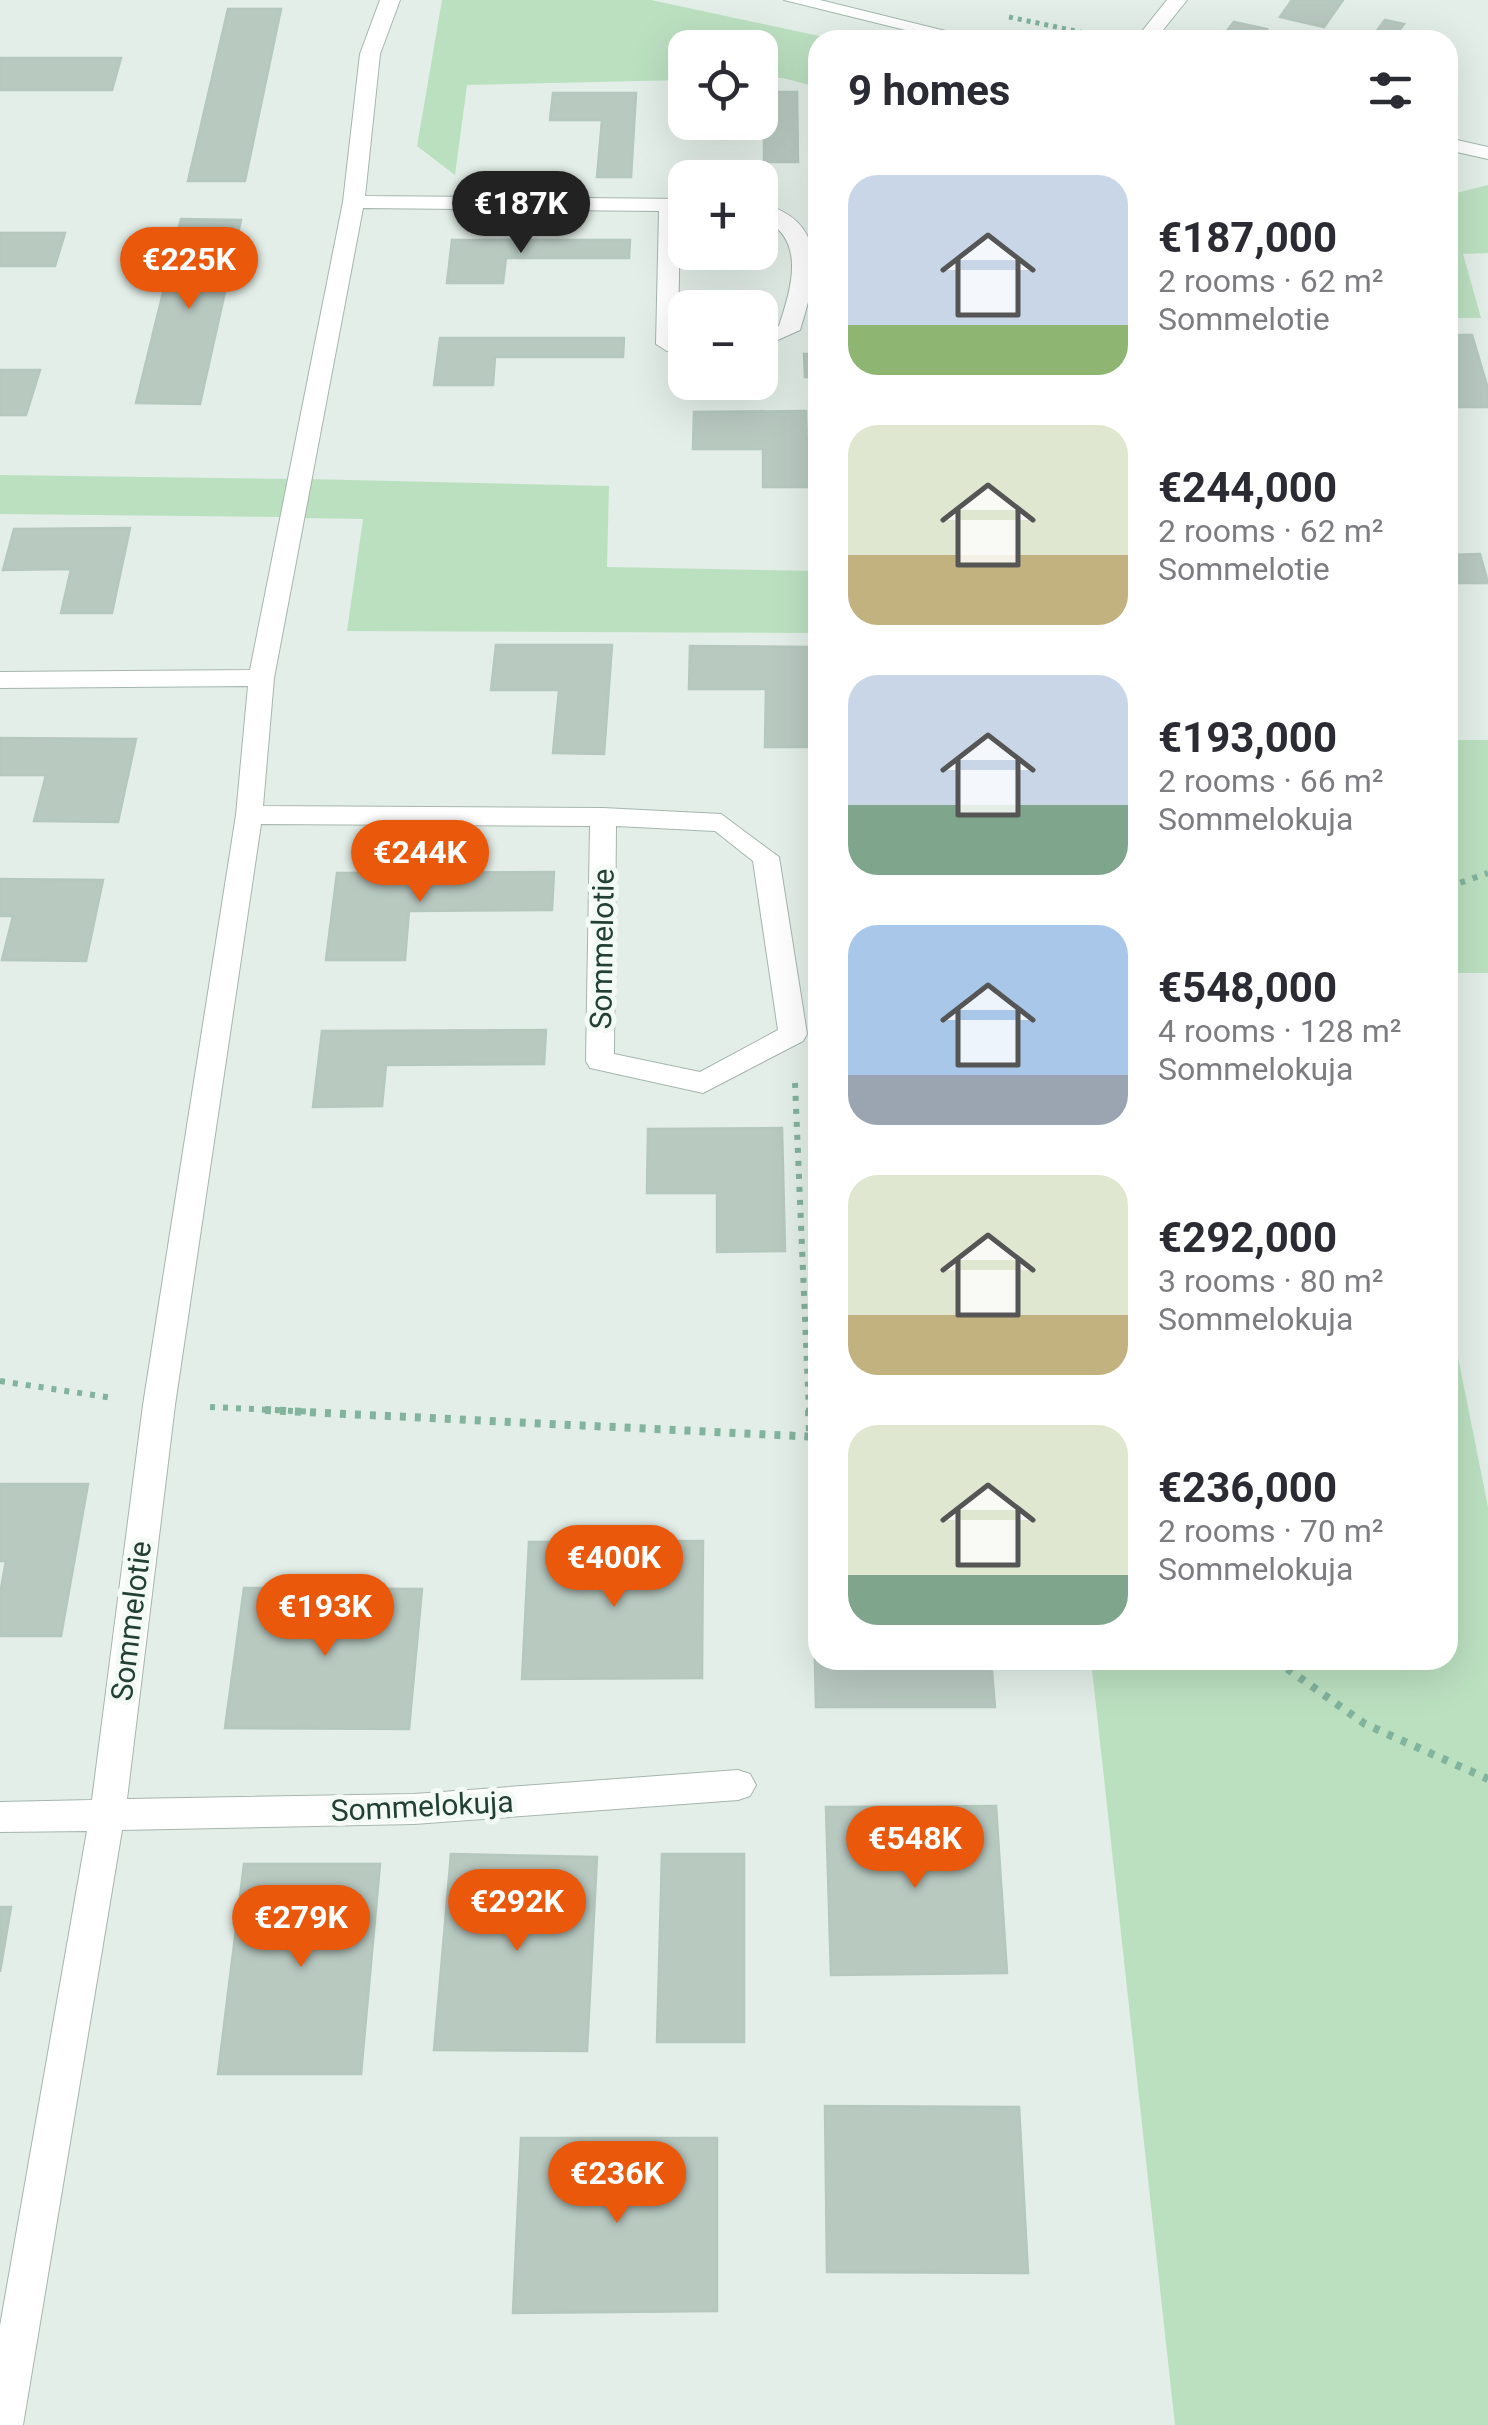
<!DOCTYPE html>
<html lang="en">
<head>
<meta charset="utf-8">
<style>
  body { margin:0; font-family:Roboto,sans-serif; background:#f7f7f7; color:#2b2b33; height:100vh; display:flex; flex-direction:column; font-size:38px; white-space:nowrap }
  * { box-sizing:border-box; margin:0 }
  p { font-size:32px; color:#7c7c81 }
  .icon { flex:none; width:55px; height:55px; fill:none; stroke:currentColor; stroke-width:2; stroke-linecap:round; stroke-linejoin:round }
  .map { position:relative; flex:1; overflow:hidden }
  .sheet { position:absolute; left:808px; top:30px; width:650px; height:1640px; display:flex; flex-direction:column; background:#fff; border-radius:30px; box-shadow:0 10px 40px #0002 }
  .sheet>* { flex:none }
  .buttons { position:absolute; left:668px; top:30px; display:grid; gap:20px }
  .buttons a { display:grid; place-items:center; width:110px; height:110px; border-radius:20px; background:#fff; box-shadow:0 10px 40px #0002; font-size:50px }
  .price { position:absolute; translate:-50% -85px; padding:0 22px; border-radius:35px; background:#ea580c; color:#fff; font-size:32px; line-height:65px; filter:drop-shadow(0 2px 5px #0008) }
  .price::after { content:''; position:absolute; left:50%; top:60px; width:30px; height:22px; margin-left:-15px; background:inherit; clip-path:polygon(0 0,100% 0,50% 100%) }
  .price.active { background:#222; color:#fff }
  ul { padding:0; list-style:none }
  li { display:flex; align-items:center; gap:30px; height:250px; padding:0 40px }
  li span { display:grid; place-items:center; flex:none; width:280px; height:200px; border-radius:30px; color:#555 }
  li>.icon { margin-inline-start:auto }
  span .icon { width:120px; height:120px; fill:#fffc; stroke-width:1 }
  li b { font-size:42px }
  h2 { display:flex; justify-content:space-between; align-items:center; height:120px; padding:0 40px; font-size:42px }
  .map>svg:first-child { display:block }
</style>
</head>
<body>
<div class="map">
<svg width="1488" height="2425" viewBox="0 0 1488 2425">
  <rect width="100%" height="100%" fill="#e3eee8"/>
  <path fill="#bbe0c0" d="M 442,0 L 651,0 L 838,40 L 818,40 L 817,87 L 783,78 L 760,78 L 760,48 L 685,48 L 685,80 L 467,85 L 455,175 L 417,146 Z
    M 1488,185 L 1488,253 L 1463,254 L 1481,318 L 1448,318 L 1448,195 Z
    M 0,475 L 292,479 L 284,517 L 0,514 Z
    M 307,479 L 609,486 L 607,567 L 817,571 L 817,633 L 347,631 L 363,519 L 299,518 Z
    M 1448,740 L 1488,740 L 1488,973 L 1448,973 Z
    M 1448,1307 L 1488,1507 L 1488,2425 L 1175,2425 L 1091,1660 L 1448,1660 Z"/>
  <path fill="#b8c9c0" stroke="#b5c8be" stroke-width="2.5" d="M 1292,0 L 1343,0 L 1324,27 L 1280,17 Z
    M 228,9 L 281,9 L 245,181 L 188,181 Z
    M 1385,20 L 1404,24 L 1392,40 L 1370,40 Z
    M 1234,22 L 1267,29 L 1259,40 L 1222,37 Z
    M 0,58 L 121,58 L 112,90 L 0,90 Z
    M 760,92 L 797,92 L 798,162 L 764,162 L 764,124 L 712,124 L 760,122 Z
    M 553,93 L 636,93 L 631,177 L 597,177 L 602,120 L 550,120 Z
    M 181,219 L 241,220 L 200,404 L 136,403 Z
    M 0,233 L 65,233 L 55,266 L 0,266 Z
    M 452,240 L 630,240 L 629,258 L 506,258 L 503,283 L 447,283 Z
    M 1448,335 L 1472,335 L 1488,389 L 1488,407 L 1449,407 Z
    M 440,338 L 624,338 L 623,357 L 495,357 L 493,385 L 434,385 Z
    M 804,354 L 818,354 L 818,377 L 805,377 Z
    M 0,370 L 40,370 L 26,415 L 0,415 Z
    M 806,411 L 808,487 L 763,487 L 763,449 L 693,449 L 694,412 Z
    M 130,528 L 112,613 L 61,613 L 71,569 L 3,570 L 14,529 Z
    M 1480,554 L 1488,583 L 1448,583 L 1448,555 Z
    M 496,645 L 612,645 L 604,754 L 553,753 L 559,690 L 491,690 Z
    M 690,646 L 814,647 L 815,747 L 765,747 L 766,689 L 689,689 Z
    M 0,738 L 136,739 L 118,822 L 34,821 L 46,775 L 0,775 Z
    M 554,872 L 552,910 L 409,911 L 405,960 L 326,960 L 337,873 Z
    M 0,879 L 103,880 L 86,961 L 2,960 L 13,916 L 0,916 Z
    M 546,1030 L 544,1064 L 386,1065 L 382,1106 L 313,1107 L 322,1031 Z
    M 782,1128 L 785,1251 L 717,1252 L 717,1193 L 647,1193 L 648,1129 Z
    M 0,1484 L 88,1484 L 61,1636 L 0,1636 L 0,1594 L 6,1561 L 0,1561 Z
    M 703,1541 L 702,1678 L 522,1679 L 529,1542 Z
    M 813,1577 L 818,1577 L 818,1660 L 991,1660 L 995,1707 L 816,1707 Z
    M 244,1588 L 422,1589 L 409,1729 L 225,1728 Z
    M 996,1806 L 1007,1973 L 831,1975 L 826,1807 Z
    M 451,1854 L 597,1857 L 587,2051 L 434,2050 Z
    M 662,1854 L 744,1854 L 744,2042 L 657,2042 Z
    M 244,1864 L 380,1864 L 361,2074 L 218,2074 Z
    M 0,1907 L 11,1907 L 0,1972 Z
    M 825,2106 L 1019,2107 L 1028,2273 L 827,2272 Z
    M 521,2138 L 717,2138 L 717,2311 L 513,2313 Z"/>
  <g fill="none" stroke-linecap="round" stroke-linejoin="round">
    <defs>
      <path id="street" d="M 380,0 L 400,0 L 380,54 L 365,196 L 685,199 L 685,211 L 680,211 L 678,337 L 685,337 L 685,351 L 667,351 L 656,344 L 659,211 L 363,208 L 274,678 L 263,806 L 603,808 L 721,814 L 779,857 L 807,1034 L 803,1041 L 703,1093 L 590,1068 L 586,1061 L 590,826 L 261,824 L 175,1405 L 127,1799 L 414,1794 L 738,1770 L 750,1774 L 756,1785 L 750,1796 L 738,1800 L 414,1824 L 122,1830 L 23,2425 L 0,2425 L 0,2326 L 87,1831 L 0,1832 L 0,1802 L 92,1800 L 143,1405 L 236,815 L 248,686 L 0,688 L 0,672 L 250,670 L 343,202 L 360,54 ZM 616,826 L 715,831 L 753,861 L 778,1030 L 700,1072 L 614,1054 Z
        M 1167,0 L 1187,0 L 1155,40 L 1135,40 Z
        M 760,203 C 830,221 817,276 800,330 L 760,348 L 760,333 L 779,326 C 792,286 807,238 760,217 Z"/>
      <path id="secondary" d="M 784,0 L 820,0 L 982,40 L 946,40 Z
        M 1448,138 L 1488,147 L 1488,159 L 1448,150 Z"/>
    </defs>
    <use href="#street" stroke="#a5b6ae" stroke-width="2"/>
    <use href="#secondary" stroke="#a1baae" stroke-width="2"/>
    <path stroke="#82b39d" stroke-width="5" stroke-dasharray="4 5" stroke-linecap="butt" d="M 1009,17 L 1104,37"/>
    <path stroke="#82b39d" stroke-width="6" stroke-dasharray="5 8" stroke-linecap="butt" d="M 1448,887 L 1488,873
      M 795,1083 L 809,1412
      M 0,1381 L 113,1398
      M 210,1407 L 316,1412"/>
    <path stroke="#82b39d" stroke-width="8" stroke-dasharray="6 9" stroke-linecap="butt" d="M 265,1410 L 818,1437
      M 809,1410 L 810,1434 L 818,1431
      M 1275,1660 L 1365,1724 L 1488,1779"/>
    <use href="#street" fill="#fff" fill-rule="evenodd"/>
    <use href="#secondary" fill="#fff" fill-rule="evenodd"/>
  </g>
  <g text-anchor="middle" dominant-baseline="central" stroke-width="10" stroke-linejoin="round" paint-order="stroke">
    <g font-size="30" fill="#224034" stroke="#f4faf6">
      <text transform="translate(602 949) rotate(-89)">Sommelotie</text>
      <text transform="translate(131 1621) rotate(-83)">Sommelotie</text>
      <text transform="translate(422 1806) rotate(-3)">Sommelokuja</text>
    </g>
  </g>
</svg>
<div class="buttons">
<a><svg class="icon" aria-label="locate" viewBox="0 0 24 24"><circle cx="12" cy="12" r="6"/><path d="M12 2v4M12 18v4M2 12h4M18 12h4"/></svg></a>
<a>+</a>
<a>−</a>
</div>
<b class="price active" style="left:521px;top:256px">€187K</b>
<b class="price" style="left:189px;top:312px">€225K</b>
<b class="price" style="left:420px;top:905px">€244K</b>
<b class="price" style="left:614px;top:1610px">€400K</b>
<b class="price" style="left:325px;top:1659px">€193K</b>
<b class="price" style="left:915px;top:1891px">€548K</b>
<b class="price" style="left:517px;top:1954px">€292K</b>
<b class="price" style="left:301px;top:1970px">€279K</b>
<b class="price" style="left:617px;top:2226px">€236K</b>
<section class="sheet">
<h2>9 homes<svg class="icon" aria-label="filters" viewBox="0 0 24 24"><path d="M4 7h16M4 17h16"/><circle cx="9" cy="7" r="2"/><circle cx="15" cy="17" r="2"/></svg></h2>
<ul>
<li><span style="background:linear-gradient(#c9d6e8 75%,#8fb573 0)"><svg class="icon" aria-label="home" viewBox="0 0 24 24"><path d="M3 11l9-7 9 7M6 9v11h12V9"/></svg></span><div><b>€187,000</b><p>2 rooms · 62 m²</p><p>Sommelotie</p></div></li>
<li><span style="background:linear-gradient(#dfe7d0 65%,#c2b280 0)"><svg class="icon" aria-label="home" viewBox="0 0 24 24"><path d="M3 11l9-7 9 7M6 9v11h12V9"/></svg></span><div><b>€244,000</b><p>2 rooms · 62 m²</p><p>Sommelotie</p></div></li>
<li><span style="background:linear-gradient(#c9d6e8 65%,#7fa58c 0)"><svg class="icon" aria-label="home" viewBox="0 0 24 24"><path d="M3 11l9-7 9 7M6 9v11h12V9"/></svg></span><div><b>€193,000</b><p>2 rooms · 66 m²</p><p>Sommelokuja</p></div></li>
<li><span style="background:linear-gradient(#a9c7e8 75%,#9aa5b1 0)"><svg class="icon" aria-label="home" viewBox="0 0 24 24"><path d="M3 11l9-7 9 7M6 9v11h12V9"/></svg></span><div><b>€548,000</b><p>4 rooms · 128 m²</p><p>Sommelokuja</p></div></li>
<li><span style="background:linear-gradient(#dfe7d0 70%,#c2b280 0)"><svg class="icon" aria-label="home" viewBox="0 0 24 24"><path d="M3 11l9-7 9 7M6 9v11h12V9"/></svg></span><div><b>€292,000</b><p>3 rooms · 80 m²</p><p>Sommelokuja</p></div></li>
<li><span style="background:linear-gradient(#dfe7d0 75%,#7fa58c 0)"><svg class="icon" aria-label="home" viewBox="0 0 24 24"><path d="M3 11l9-7 9 7M6 9v11h12V9"/></svg></span><div><b>€236,000</b><p>2 rooms · 70 m²</p><p>Sommelokuja</p></div></li>
</ul>
</section>
</div>
</body>
</html>
